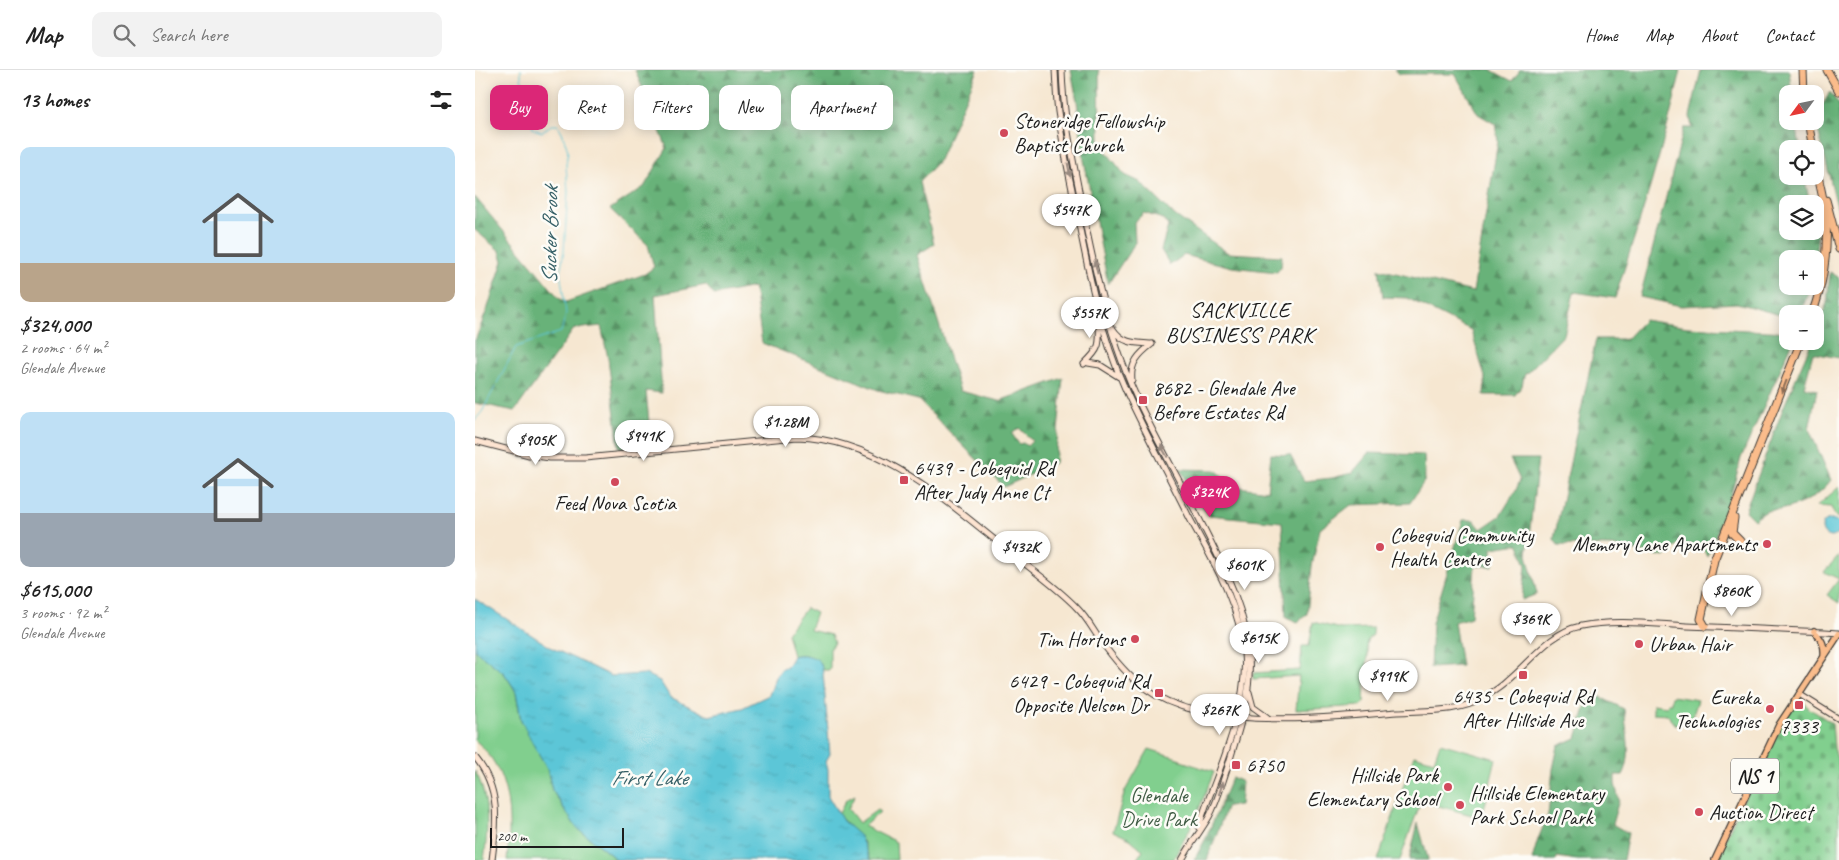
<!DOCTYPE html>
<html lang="en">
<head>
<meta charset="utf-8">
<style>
  body { margin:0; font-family:Caveat,sans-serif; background:#f2f2f2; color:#222; height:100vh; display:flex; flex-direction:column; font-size:19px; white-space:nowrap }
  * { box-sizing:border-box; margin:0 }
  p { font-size:16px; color:#767676 }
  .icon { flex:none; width:28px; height:28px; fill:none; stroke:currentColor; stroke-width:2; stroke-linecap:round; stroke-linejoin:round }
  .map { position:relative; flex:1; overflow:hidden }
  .sheet { display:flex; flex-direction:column; background:#fff; width:475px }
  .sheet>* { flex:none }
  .guide { position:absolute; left:15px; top:15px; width:475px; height:45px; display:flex; gap:10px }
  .needle { width:32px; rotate:237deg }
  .controls { position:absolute; left:1304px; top:15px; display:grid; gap:10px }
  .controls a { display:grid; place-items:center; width:45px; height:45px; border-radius:10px; background:#fff; box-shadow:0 2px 12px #0003; font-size:25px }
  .scale { position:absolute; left:15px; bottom:12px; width:134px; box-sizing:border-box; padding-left:5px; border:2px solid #1c1c1c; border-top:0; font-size:14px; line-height:18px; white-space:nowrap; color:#1c1c1c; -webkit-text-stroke:4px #fdfcf7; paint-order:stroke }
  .price { position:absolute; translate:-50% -42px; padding:0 11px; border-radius:18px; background:#fff; color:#222; font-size:16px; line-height:32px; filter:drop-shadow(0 1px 2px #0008) }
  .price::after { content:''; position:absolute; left:50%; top:30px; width:15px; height:11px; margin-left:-8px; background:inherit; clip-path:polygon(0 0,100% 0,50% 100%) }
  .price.on { background:#db2777; color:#fff }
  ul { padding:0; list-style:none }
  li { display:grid; align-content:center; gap:10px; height:265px; padding:0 20px }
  li span { display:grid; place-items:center; height:155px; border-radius:10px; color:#555 }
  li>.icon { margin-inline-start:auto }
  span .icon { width:90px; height:90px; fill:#fffc; stroke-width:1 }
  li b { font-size:21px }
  h2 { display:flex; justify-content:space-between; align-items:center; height:60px; padding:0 20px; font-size:21px }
  .pill { padding:0 18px; border-radius:10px; background:#fff; box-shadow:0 2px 12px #0003; font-size:18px; line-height:45px }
  .pill.on { background:#db2777; color:#fff }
  header { display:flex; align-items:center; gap:30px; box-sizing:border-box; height:70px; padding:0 25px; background:#fff; border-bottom:1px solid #e0e0e0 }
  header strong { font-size:24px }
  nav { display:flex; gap:28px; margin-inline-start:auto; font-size:18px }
  .search { width:350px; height:45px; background:#f2f2f2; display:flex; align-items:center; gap:12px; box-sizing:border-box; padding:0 18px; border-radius:10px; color:#767676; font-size:19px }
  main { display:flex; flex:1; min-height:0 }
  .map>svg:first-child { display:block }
</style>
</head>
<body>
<header>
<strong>Map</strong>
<div class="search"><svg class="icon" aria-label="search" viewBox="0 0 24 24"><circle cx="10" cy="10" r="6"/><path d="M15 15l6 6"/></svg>Search here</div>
<nav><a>Home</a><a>Map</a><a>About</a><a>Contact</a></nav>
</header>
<main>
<section class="sheet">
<h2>13 homes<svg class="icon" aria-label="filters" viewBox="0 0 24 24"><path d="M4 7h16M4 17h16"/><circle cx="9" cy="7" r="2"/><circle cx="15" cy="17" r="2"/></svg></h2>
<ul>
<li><span style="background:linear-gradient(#bfe0f5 75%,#b9a48a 0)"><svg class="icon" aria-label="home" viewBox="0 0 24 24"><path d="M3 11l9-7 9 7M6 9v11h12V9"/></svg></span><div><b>$324,000</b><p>2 rooms · 64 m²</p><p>Glendale Avenue</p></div></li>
<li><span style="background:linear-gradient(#bfe0f5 65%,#9aa5b1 0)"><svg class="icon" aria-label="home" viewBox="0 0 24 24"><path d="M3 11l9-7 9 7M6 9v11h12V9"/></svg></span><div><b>$615,000</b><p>3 rooms · 92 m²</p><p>Glendale Avenue</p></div></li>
</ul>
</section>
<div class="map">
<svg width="1364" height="790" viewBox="0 0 1364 790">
  <defs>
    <pattern id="forest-firs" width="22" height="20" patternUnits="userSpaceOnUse" patternTransform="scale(1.25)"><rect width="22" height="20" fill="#68b279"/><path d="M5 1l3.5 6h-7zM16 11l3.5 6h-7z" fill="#559062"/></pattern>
    <pattern id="cemetery-stones" width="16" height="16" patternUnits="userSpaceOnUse" patternTransform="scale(1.25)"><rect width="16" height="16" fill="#81cf8e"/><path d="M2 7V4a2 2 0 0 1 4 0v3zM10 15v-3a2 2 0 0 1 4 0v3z" fill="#6fb17a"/></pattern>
    <pattern id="water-ripples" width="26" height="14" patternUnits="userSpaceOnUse" patternTransform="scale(1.25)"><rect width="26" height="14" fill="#5cc6d7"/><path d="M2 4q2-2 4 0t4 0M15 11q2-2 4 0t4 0" fill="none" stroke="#4faab8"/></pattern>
  </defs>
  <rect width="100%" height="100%" fill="#fdfcf7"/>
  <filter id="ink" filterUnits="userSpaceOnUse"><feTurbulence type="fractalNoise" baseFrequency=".02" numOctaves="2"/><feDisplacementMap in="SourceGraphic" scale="10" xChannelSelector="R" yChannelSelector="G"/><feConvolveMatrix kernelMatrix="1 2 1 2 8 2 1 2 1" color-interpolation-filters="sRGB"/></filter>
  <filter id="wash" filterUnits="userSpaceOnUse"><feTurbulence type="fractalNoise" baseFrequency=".0096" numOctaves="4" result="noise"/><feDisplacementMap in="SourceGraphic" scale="20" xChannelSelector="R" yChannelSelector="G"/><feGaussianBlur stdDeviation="1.12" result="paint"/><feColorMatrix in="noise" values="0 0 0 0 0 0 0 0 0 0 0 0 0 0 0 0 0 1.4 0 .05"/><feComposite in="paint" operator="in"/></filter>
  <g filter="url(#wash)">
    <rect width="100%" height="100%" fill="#f6e7d1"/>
    <path fill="url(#forest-firs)" stroke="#42674a" fill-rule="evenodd" d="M 160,0 L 503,0 L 464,90 L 444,112 L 459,174 L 442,185 L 485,321 L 524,331 L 588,308 L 580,393 L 529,417 L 443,330 L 403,320 L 287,273 L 279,217 L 239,225 L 231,215 L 180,225 L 187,323 L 171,321 L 176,373 L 144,378 L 133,288 L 126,256 L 99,259 L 40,341 L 0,333 L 0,271 L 13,237 L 28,191 L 25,181 L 0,160 L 0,127 L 84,228 L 91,232 L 170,204 L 179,197 L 173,175 L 135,139 L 169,117 L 192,78 ZM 544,358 L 557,371 L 552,376 L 548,373 L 544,374 L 537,364 Z
      M 596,0 L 624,0 L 625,74 L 650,105 L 665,112 L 698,144 L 753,183 L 807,186 L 806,197 L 802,202 L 757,197 L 709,185 L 695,195 L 686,180 L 693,156 L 688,149 L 669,143 L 659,152 L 660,173 L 633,214 L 609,90 L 602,31 Z
      M 919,0 L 1016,0 L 1037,11 L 1044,2 L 1044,0 L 1206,0 C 1189,78 1164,153 1140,228 L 1099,222 L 1089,265 L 1049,306 L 1047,316 L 1040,325 L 1009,325 L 1010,307 L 996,260 L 932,228 L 908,227 L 904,199 L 998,222 L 1023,71 L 1020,54 L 1003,44 L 980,4 L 925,4 Z
      M 1226,0 L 1314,0 L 1317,24 L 1312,24 L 1312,51 L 1321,51 L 1325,79 L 1312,79 L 1312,106 L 1329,106 L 1335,134 L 1312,134 L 1312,161 L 1340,161 L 1340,151 L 1343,161 L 1340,189 L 1312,189 L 1312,216 L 1336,216 L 1325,244 L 1312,244 L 1312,247 L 1262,233 L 1206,236 L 1165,227 L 1209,58 L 1217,58 L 1215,46 Z
      M 1355,22 L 1364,35 L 1364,145 L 1340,48 Z
      M 1355,202 L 1363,207 L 1364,210 L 1364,288 L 1338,283 L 1329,317 L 1342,320 L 1334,359 L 1356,410 C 1344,427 1324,436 1304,440 C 1301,440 1296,440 1292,441 C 1288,443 1283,447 1279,450 L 1270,441 L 1309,336 L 1337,271 L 1340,271 L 1340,264 L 1352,233 Z
      M 1169,250 L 1213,257 L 1312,262 L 1312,271 L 1318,271 L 1266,388 L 1254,433 L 1232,486 L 1225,474 L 1203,474 L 1190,487 L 1137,476 L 1083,475 L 1079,469 L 1121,269 L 1151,269 Z
      M 894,383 L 949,385 L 950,410 L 935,433 L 876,435 L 845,459 L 837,496 L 832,544 L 823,552 L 811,547 L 807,452 L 733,445 L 705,399 L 741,400 L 758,416 L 792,421 L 796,384 L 815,385 L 829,411 L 857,408 L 877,403 Z
      M 1035,389 L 1063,389 L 1052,485 L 1062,524 L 1047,530 L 1051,496 L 1044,474 L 1017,478 L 1018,496 L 1000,496 L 996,547 L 979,552 L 986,596 L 955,598 L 957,553 L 988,450 L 999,450 L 1006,459 L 1025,446 L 1041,420 L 1045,410 Z
      M 1115,622 L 1149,639 C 1151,660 1158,687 1148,705 L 1140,705 L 1140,714 L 1144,730 L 1137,754 L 1153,763 L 1148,790 L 1103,790 L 1082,787 L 1081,790 L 1057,790 L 1063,769 L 1073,745 L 1078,699 L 1083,676 L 1101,668 Z
      M 757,707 L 767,712 L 765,735 L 752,736 L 732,790 L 719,790 L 731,768 Z
      M 943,753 L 953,789 L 953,790 L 934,790 Z"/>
    <path fill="url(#cemetery-stones)" stroke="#4e7655" d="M 1324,623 L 1332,637 L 1357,653 L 1359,678 L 1364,695 L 1364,790 L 1240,790 L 1300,664 Z"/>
    <path fill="#81cf8e" stroke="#4e7655" d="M 1364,417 L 1364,448 L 1360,446 L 1356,437 L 1342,436 Z
      M 1364,485 L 1364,533 L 1352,525 L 1364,509 L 1349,502 Z
      M 331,538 L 341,543 L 335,560 L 356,565 L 359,573 L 355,578 L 355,600 L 347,600 L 346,594 C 339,587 328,582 318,586 L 312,563 Z
      M 838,552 L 866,559 L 898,558 L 898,565 L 893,569 L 891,574 L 893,586 L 891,601 L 889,632 L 887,636 L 821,640 L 824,606 L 778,609 L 778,603 L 825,600 L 827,576 L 834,576 Z
      M 0,580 L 29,603 L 37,615 L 41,622 L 46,650 L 72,698 L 77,720 L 101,757 L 142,790 L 32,790 C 37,746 36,701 0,670 Z
      M 1197,626 L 1223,630 L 1217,648 L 1201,655 L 1192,644 L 1178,643 L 1178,634 L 1192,636 L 1193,633 L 1196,633 Z
      M 965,673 L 1021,689 L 1007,748 L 946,731 L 925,790 L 903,790 L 939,685 L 959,691 Z
      M 674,679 L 706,689 L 706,691 L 739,702 L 719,751 L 698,790 L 661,790 L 668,780 L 655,769 L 638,761 L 650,721 Z
      M 0,701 C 15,727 13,761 9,790 L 0,790 Z
      M 380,725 L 373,739 L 384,753 L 402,740 L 405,742 L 389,756 L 421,772 L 422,790 L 395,790 L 388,771 L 363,745 L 371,730 Z"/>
    <path fill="url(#water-ripples)" stroke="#3c717a" d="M1347 458a9 9 0 1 1 18 0a9 9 0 1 1-18 0Z
      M 0,529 L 77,578 L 136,606 L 170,604 L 185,611 L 195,627 L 234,646 L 267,638 L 294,625 L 302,605 L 308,597 L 311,598 L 318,586 C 325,583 341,586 345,592 C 347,595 347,600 348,603 L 355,684 L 351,691 L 353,699 L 353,726 L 368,751 L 385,766 L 395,790 L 142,790 L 101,757 L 77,720 L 72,698 L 58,674 L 46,650 L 41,622 L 37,615 L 29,603 L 0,580 Z"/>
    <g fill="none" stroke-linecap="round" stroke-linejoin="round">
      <path stroke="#5cc6d7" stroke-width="1" d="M 0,350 L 7,342 L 41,277 L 86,262 L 91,243 L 85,202 L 89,181 L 93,122 L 91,95 L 93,81 L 87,62 L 83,55 L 76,55 L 67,62 L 58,59 L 52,35 L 52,18 L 46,9 L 46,0"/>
    </g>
  </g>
  <g filter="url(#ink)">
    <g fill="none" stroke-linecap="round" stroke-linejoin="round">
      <defs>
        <path id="secondary" d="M 580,0 C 581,16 581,32 584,48 C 588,79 595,109 601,139 C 613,201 625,263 651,321 C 671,364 693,405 714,447 C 737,490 765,534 769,584 C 773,626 752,681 737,720 C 732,733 727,745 724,758
          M 587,0 C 588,41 596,80 604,121 C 618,195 634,271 667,339 C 688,382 712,424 733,466 C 752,504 771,542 774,585 C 777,624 764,659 753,696 C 747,713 743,731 734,747 C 725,762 715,775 707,790
          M 638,259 C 648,274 660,273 677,274
          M 613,293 L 625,295 L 644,307
          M 609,294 C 625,279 625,275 624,254
          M 657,310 C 655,293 664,284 677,274
          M 0,371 L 54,385 L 75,388 L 110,388 L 322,367 C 403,369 470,430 530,478 C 554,498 581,516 602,538 C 612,548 618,560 626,571 C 653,609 677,631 723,641 C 788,655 857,647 922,642 C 950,640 983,643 1008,628 C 1016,623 1025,618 1032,611 C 1055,592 1075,562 1106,556 C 1140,549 1177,554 1212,556 C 1262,558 1313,560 1364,563
          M 774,622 L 778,637 L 792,647
          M 1324,624 L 1364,649
          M 739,642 L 757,637 L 763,629
          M 0,687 C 26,719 22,752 17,790"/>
        <path id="primary" d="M 1339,561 C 1347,570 1350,575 1349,586
          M 1240,790 L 1304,655 L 1364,564"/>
        <path id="highway" d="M 1328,0 L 1329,24
          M 1352,0 L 1364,21
          M 1333,51 L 1338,79
          M 1351,130 L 1364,179
          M 1337,244 C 1348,216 1353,181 1351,151 C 1350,132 1344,112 1340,93
          M 1259,448 L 1257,463 L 1265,471
          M 1230,556 L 1226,549 L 1239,490 L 1326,271"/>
      </defs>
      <use href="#secondary" stroke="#3d3a37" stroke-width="7"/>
      <use href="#primary" stroke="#3d3a37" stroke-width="8"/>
      <use href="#highway" stroke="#3d3a37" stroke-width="9"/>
      <use href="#secondary" stroke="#fde4d1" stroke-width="5"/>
      <use href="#primary" stroke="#fabc8b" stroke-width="5.5"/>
      <use href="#highway" stroke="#fabc8b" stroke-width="7"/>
    </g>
    <defs><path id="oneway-solid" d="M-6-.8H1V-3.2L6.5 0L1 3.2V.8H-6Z" transform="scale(1.25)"/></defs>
    <g fill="#988a80">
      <use href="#oneway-solid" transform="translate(594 100) rotate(79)"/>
      <use href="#oneway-solid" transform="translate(621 197) rotate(-103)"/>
      <use href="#oneway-solid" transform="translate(689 381) rotate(-119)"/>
      <use href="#oneway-solid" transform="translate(746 718) rotate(-72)"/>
    </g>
    <use fill="#8b6c54" href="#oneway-solid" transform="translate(1309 317) rotate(111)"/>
  </g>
  <g fill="#d1495b" stroke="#fdfcf7" stroke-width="2">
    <circle cx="529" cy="63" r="5"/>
    <rect x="663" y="325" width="10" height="10" rx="2.5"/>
    <rect x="424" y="405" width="10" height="10" rx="2.5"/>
    <circle cx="140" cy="412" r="5"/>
    <circle cx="1292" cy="474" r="5"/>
    <circle cx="905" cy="477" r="5"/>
    <circle cx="660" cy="569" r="5"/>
    <circle cx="1164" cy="574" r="5"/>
    <rect x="1043" y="600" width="10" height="10" rx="2.5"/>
    <rect x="679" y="618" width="10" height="10" rx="2.5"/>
    <rect x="1319" y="630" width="10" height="10" rx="2.5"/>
    <circle cx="1295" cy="639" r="5"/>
    <rect x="756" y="690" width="10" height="10" rx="2.5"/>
    <circle cx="973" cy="717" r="5"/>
    <circle cx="985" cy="735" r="5"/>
    <circle cx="1224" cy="742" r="5"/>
  </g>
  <g text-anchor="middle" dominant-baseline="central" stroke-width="5" stroke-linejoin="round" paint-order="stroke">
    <rect fill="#fdfcf7" stroke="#605f5e" stroke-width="1" x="1256" y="688.5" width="48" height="35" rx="4"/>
    <g font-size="20" font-weight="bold" fill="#1c1c1c">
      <text x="1280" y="706">NS 1</text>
    </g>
    <g font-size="21" fill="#1c1c1c" stroke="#fdfcf7" text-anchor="start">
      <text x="539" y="51">Stoneridge Fellowship<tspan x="539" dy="24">Baptist Church</tspan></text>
      <text x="678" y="318">8682 - Glendale Ave<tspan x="678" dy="24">Before Estates Rd</tspan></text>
      <text x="439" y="398">6439 - Cobequid Rd<tspan x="439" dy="24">After Judy Anne Ct</tspan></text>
      <text x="140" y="433" text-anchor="middle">Feed Nova Scotia</text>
      <text x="915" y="465">Cobequid Community<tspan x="915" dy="24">Health Centre</tspan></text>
      <text x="1282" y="474" text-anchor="end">Memory Lane Apartments</text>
      <text x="650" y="569" text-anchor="end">Tim Hortons</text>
      <text x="1174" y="574">Urban Hair</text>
      <text x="674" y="611" text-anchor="end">6429 - Cobequid Rd<tspan x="674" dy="24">Opposite Nelson Dr</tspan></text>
      <text x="1048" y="626" text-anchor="middle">6435 - Cobequid Rd<tspan x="1048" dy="24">After Hillside Ave</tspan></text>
      <text x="1285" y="627" text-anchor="end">Eureka<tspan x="1285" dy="24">Technologies</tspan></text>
      <text x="1324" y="656" text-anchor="middle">7333</text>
      <text x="771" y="695">6750</text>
      <text x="963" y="705" text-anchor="end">Hillside Park<tspan x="963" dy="24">Elementary School</tspan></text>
      <text x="995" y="723">Hillside Elementary<tspan x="995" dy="24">Park School Park</tspan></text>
      <text x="1234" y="742">Auction Direct</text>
    </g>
    <g font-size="21" fill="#3f5b44" stroke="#fdfcf7">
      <text x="684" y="725">Glendale<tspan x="684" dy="24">Drive Park</tspan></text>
    </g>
    <g font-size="22" font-style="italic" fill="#366067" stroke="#fdfcf7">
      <text transform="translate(75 165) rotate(-89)">Sucker Brook</text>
      <text x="174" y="708">First Lake</text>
    </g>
    <g font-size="22" letter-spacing="1" fill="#1c1c1c" stroke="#fdfcf7">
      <text x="765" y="240">SACKVILLE<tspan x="765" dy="25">BUSINESS PARK</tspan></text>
    </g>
  </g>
</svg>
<div class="controls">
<a><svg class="needle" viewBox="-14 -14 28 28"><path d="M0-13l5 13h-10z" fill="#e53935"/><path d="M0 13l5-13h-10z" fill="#767676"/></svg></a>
<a><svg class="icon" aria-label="locate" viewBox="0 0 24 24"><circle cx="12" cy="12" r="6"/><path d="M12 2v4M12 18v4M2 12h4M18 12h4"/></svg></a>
<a><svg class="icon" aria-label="layers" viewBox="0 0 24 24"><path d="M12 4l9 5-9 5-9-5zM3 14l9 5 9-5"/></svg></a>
<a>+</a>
<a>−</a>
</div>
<div class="scale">200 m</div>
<b class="price" style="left:596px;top:166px">$547K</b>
<b class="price" style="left:615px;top:269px">$557K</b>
<b class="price" style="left:311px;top:378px">$1.28M</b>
<b class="price" style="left:169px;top:392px">$941K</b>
<b class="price" style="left:61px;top:396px">$905K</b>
<b class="price on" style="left:735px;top:448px">$324K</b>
<b class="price" style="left:546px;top:503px">$432K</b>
<b class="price" style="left:770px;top:521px">$601K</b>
<b class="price" style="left:1257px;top:547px">$860K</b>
<b class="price" style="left:1056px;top:575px">$369K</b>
<b class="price" style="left:784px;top:594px">$615K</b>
<b class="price" style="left:913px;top:632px">$919K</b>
<b class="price" style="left:745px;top:666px">$267K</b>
<div class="guide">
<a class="pill on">Buy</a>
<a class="pill">Rent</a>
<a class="pill">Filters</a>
<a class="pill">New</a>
<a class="pill">Apartment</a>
</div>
</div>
</main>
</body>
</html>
